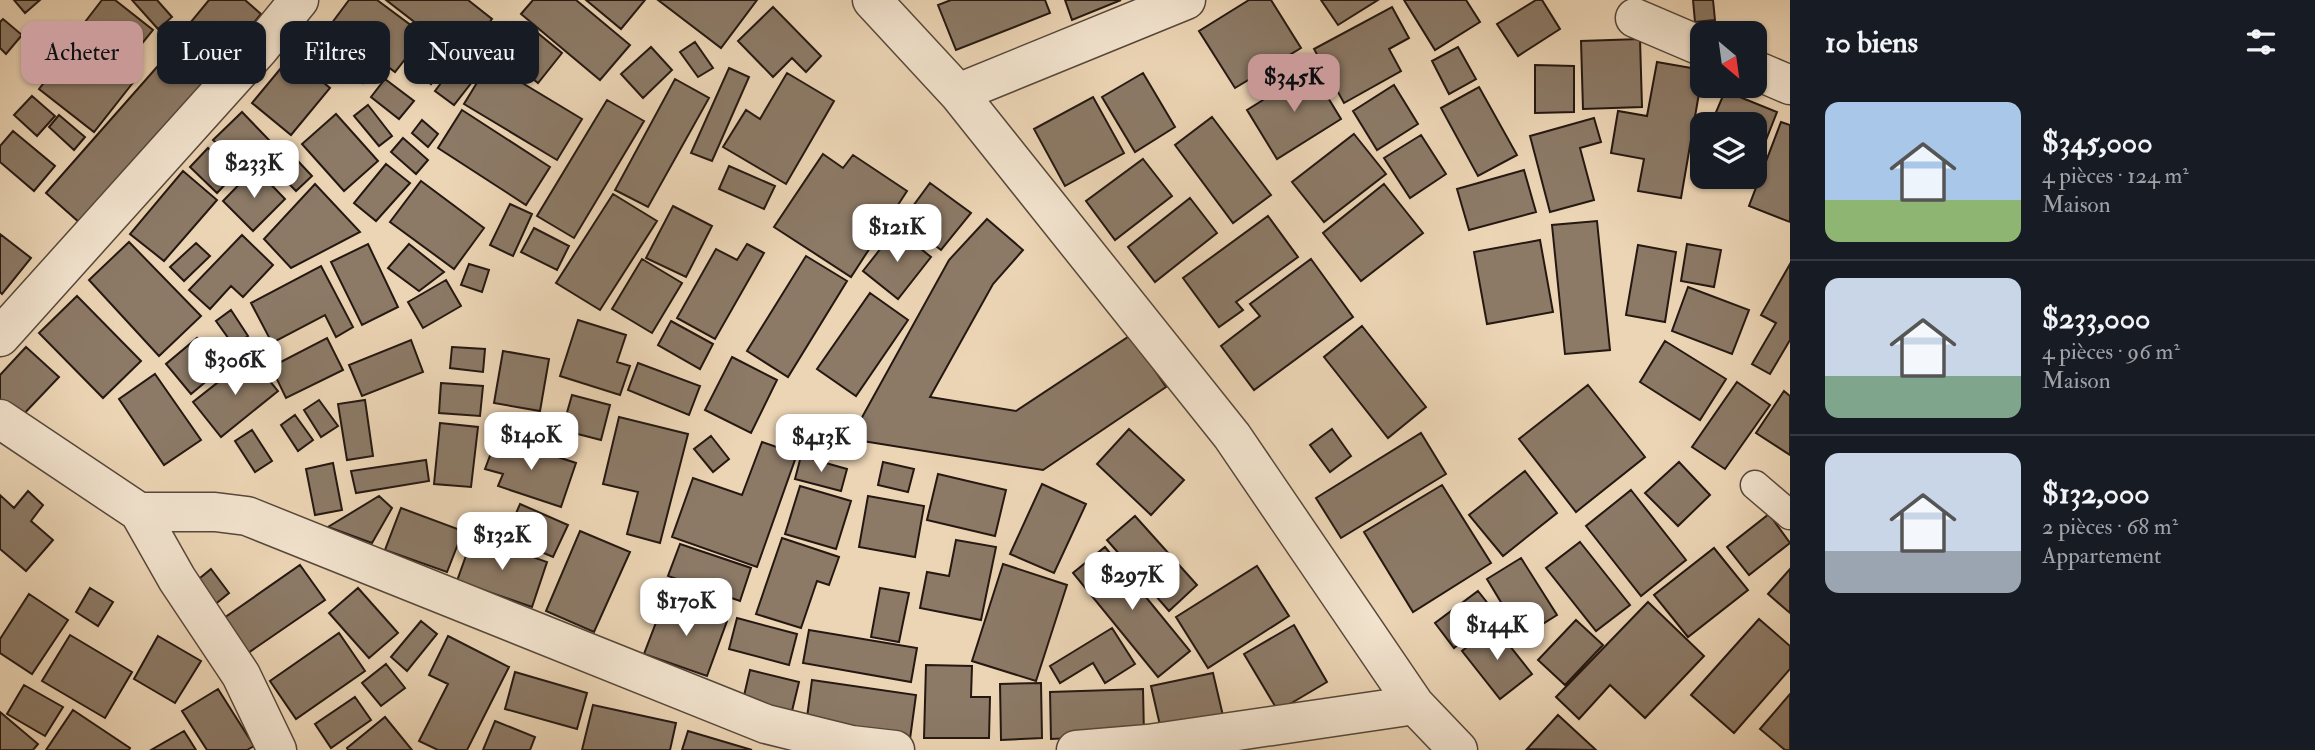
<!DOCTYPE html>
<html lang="fr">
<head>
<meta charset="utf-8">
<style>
  body { margin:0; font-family:"IM FELL Double Pica",serif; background:#20242c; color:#f1f3f6; height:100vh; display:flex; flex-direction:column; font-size:26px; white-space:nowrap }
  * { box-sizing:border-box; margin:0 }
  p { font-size:23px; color:#9ea1a6 }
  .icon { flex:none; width:38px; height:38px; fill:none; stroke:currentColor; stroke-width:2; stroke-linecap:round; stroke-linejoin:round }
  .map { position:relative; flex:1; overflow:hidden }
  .drawer { display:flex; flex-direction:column; background:#171b24; width:525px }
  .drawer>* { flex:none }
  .banner { position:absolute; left:21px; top:21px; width:665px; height:63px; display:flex; gap:14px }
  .needle { width:46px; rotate:151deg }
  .fabs { position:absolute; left:1690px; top:21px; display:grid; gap:14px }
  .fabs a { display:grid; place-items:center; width:77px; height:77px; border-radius:14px; background:#171b24; box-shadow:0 2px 5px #0004; font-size:35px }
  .price { position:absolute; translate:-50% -60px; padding:0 16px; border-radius:14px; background:#fff; color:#222; font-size:23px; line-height:46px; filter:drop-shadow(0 2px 4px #0008) }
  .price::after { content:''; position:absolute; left:50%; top:42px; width:21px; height:16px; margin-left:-10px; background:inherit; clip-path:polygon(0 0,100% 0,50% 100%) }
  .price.selected { background:#c59692; color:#111 }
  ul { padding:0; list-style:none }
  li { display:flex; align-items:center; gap:21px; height:175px; padding:0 35px }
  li+li { border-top:2px solid #363941 }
  li span { display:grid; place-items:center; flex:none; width:196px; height:140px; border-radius:14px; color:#555 }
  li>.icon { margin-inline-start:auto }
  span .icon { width:84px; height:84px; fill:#fffc; stroke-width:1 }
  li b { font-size:30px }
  h2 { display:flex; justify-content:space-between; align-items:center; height:84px; padding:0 35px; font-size:30px }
  .chip { padding:0 24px; border-radius:14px; background:#171b24; box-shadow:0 2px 5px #0004; font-size:24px; line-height:63px }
  .chip.selected { background:#c59692; color:#111 }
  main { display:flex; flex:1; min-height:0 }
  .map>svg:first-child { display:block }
</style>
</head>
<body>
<main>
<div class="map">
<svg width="1790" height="750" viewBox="0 0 1790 750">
  <rect width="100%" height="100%" fill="#ecd5b5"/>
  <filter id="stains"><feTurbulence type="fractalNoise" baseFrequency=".00286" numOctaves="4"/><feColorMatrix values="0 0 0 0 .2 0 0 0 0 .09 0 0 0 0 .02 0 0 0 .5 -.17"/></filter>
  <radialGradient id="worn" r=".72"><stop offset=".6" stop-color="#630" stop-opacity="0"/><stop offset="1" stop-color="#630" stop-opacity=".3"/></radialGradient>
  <path fill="#8c7a67" stroke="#251812" stroke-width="2" d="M 14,0 L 40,0 L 25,13 Z
    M 102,0 L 115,0 L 153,30 L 131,57 L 85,22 Z
    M 132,0 L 157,0 L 172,17 L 158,29 Z
    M 209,0 L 245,0 L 261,14 L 214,71 L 176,40 Z
    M 349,0 L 377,0 L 424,35 L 395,72 L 380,61 L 363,83 L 314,47 Z
    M 386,0 L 468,0 L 492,19 L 461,58 Z
    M 533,0 L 576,0 L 630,45 L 600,80 L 521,14 Z
    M 586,0 L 645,0 L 621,29 Z
    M 658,0 L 757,0 L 721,48 Z
    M 951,0 L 1045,0 L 1050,13 L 956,50 L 938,5 Z
    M 1065,0 L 1121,0 L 1072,20 Z
    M 1249,0 L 1271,0 L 1301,48 L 1235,88 L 1199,31 Z
    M 1321,0 L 1378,0 L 1338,25 Z
    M 1404,0 L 1466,0 L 1480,22 L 1435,50 Z
    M 1536,0 L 1542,0 L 1560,29 L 1518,56 L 1497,24 Z
    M 1693,0 L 1713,0 L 1715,20 L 1695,22 Z
    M 773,7 L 821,56 L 806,72 L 792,58 L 773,77 L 738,41 Z
    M 1392,7 L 1409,38 L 1389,49 L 1401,71 L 1344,103 L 1314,49 Z
    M 3,19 L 22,35 L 6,54 L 0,48 L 0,22 Z
    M 534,30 L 562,53 L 538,83 L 510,60 Z
    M 84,32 L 139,75 L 94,132 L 39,89 Z
    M 1640,39 L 1642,107 L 1583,109 L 1581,41 Z
    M 433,42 L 452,57 L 431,84 L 412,70 Z
    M 695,42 L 713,68 L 698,77 L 680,52 Z
    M 651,47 L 672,70 L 643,98 L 621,74 Z
    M 1458,47 L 1476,79 L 1449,94 L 1432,61 Z
    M 172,50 L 206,81 L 80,223 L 46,193 Z
    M 291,56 L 330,88 L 291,135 L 252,103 Z
    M 457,62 L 476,77 L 454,105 L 435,91 Z
    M 1657,62 L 1703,70 L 1681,198 L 1638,191 L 1644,159 L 1611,153 L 1618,111 L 1647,116 Z
    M 489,63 L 582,119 L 557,160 L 464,104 Z
    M 1535,65 L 1574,66 L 1574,112 L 1535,113 Z
    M 729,68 L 749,77 L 712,161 L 691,153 Z
    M 1311,70 L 1341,119 L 1277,159 L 1247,110 Z
    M 787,73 L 834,101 L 786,184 L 723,147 L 746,110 L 760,119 Z
    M 1143,73 L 1175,127 L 1135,152 L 1102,97 Z
    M 385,79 L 414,101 L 399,119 L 371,97 Z
    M 675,79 L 709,98 L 648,207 L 615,190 Z
    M 1394,85 L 1418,124 L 1377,150 L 1353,111 Z
    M 1479,87 L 1517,155 L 1478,176 L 1441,108 Z
    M 1725,91 L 1777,112 L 1755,168 L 1755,124 L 1711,124 Z
    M 32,96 L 55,116 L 37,136 L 14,115 Z
    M 1093,97 L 1124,153 L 1065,186 L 1034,129 Z
    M 607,100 L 644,121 L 574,238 L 537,216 Z
    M 368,105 L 392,136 L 379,146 L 354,116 Z
    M 462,110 L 550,167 L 526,205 L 438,148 Z
    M 242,112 L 269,140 L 241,168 L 213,140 Z
    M 336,114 L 378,161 L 344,191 L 302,144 Z
    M 59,115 L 85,137 L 74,150 L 49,127 Z
    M 1212,117 L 1271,195 L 1233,223 L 1175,145 Z
    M 1594,118 L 1601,142 L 1580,148 L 1594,200 L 1550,212 L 1530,136 Z
    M 422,120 L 438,134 L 428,147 L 412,133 Z
    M 1781,122 L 1790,125 L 1790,222 L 1749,206 Z
    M 13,131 L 55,166 L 34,191 L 0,162 L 0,146 Z
    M 1354,134 L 1386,174 L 1324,222 L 1292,182 Z
    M 1421,135 L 1446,174 L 1410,198 L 1384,158 Z
    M 403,138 L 428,160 L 416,174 L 391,152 Z
    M 282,144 L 312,176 L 296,191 L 266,160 Z
    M 208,148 L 235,174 L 217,193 L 190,167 Z
    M 823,154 L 843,168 L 853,155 L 907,191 L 851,277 L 774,227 Z
    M 1143,159 L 1172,196 L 1115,240 L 1086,201 Z
    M 386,164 L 410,183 L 376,221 L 354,203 Z
    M 729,166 L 775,186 L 764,209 L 719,189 Z
    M 255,168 L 285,199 L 253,231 L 223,201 Z
    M 1524,170 L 1536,212 L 1469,230 L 1457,189 Z
    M 183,171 L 217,200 L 164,261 L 130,234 Z
    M 1722,177 L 1752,177 L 1748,187 Z
    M 421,181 L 484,228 L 454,269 L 390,222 Z
    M 930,183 L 971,213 L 941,250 L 902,221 Z
    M 315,184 L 360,232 L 291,268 L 264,239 Z
    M 1384,184 L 1423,233 L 1361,281 L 1323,233 Z
    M 613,194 L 657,221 L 600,310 L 556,283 Z
    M 1190,198 L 1217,233 L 1155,282 L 1128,247 Z
    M 510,204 L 532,214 L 513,256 L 490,245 Z
    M 673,206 L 712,226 L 686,277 L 646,258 Z
    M 1268,216 L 1298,257 L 1236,302 L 1243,310 L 1219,327 L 1183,278 Z
    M 987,219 L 1023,250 L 993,284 L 930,397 L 1016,411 L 1131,335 L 1166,387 L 1043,470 L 850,439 L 949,260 Z
    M 1597,221 L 1610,350 L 1565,354 L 1552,225 Z
    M 534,228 L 569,246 L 557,270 L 521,252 Z
    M 896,229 L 931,257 L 898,299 L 863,271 Z
    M 0,234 L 31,258 L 2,294 L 0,292 Z
    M 242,235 L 273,265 L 243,297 L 231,286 L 210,309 L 189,290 Z
    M 1540,240 L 1553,312 L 1487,324 L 1474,252 Z
    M 129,242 L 201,316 L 159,356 L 89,280 Z
    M 196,243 L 210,256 L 184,281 L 170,267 Z
    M 368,244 L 398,307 L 362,325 L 331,262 Z
    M 409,244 L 444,272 L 419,291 L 388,268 Z
    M 747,244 L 764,253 L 715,339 L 677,318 L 716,249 L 737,260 Z
    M 1687,244 L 1721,250 L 1714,287 L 1681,281 Z
    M 1638,245 L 1676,252 L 1665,322 L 1626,315 Z
    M 806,256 L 847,281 L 788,377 L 747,351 Z
    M 642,259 L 682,283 L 652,333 L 612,309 Z
    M 1311,259 L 1353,317 L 1254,390 L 1221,346 L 1260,316 L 1250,304 Z
    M 469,264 L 489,270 L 482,292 L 461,285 Z
    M 1790,264 L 1790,340 L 1770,374 L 1752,364 L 1776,323 L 1761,315 Z
    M 321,266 L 353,327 L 336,337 L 325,315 L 272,343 L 251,303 Z
    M 446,280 L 461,306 L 423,328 L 408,302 Z
    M 1688,287 L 1749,310 L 1732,354 L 1672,331 Z
    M 870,293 L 908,320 L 856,396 L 817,369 Z
    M 77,296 L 141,361 L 103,398 L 39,333 Z
    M 231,310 L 248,336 L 234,346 L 216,321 Z
    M 578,320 L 626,335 L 617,362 L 630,366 L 620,395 L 560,376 Z
    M 671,321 L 713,344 L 700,369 L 658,345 Z
    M 1362,326 L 1426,407 L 1388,438 L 1324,357 Z
    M 197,338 L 222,368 L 191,394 L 166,364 Z
    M 327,338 L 343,370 L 286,398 L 271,367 Z
    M 411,340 L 423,372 L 362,396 L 349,365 Z
    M 1665,341 L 1726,379 L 1700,420 L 1640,382 Z
    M 26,347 L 59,377 L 18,420 L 0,402 L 0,375 Z
    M 452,347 L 485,349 L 483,372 L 450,368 Z
    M 503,351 L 549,359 L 540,411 L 494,403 Z
    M 250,357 L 278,391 L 221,437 L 193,402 Z
    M 732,357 L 777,380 L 751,433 L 705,410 Z
    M 638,363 L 700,386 L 689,415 L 628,390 Z
    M 155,374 L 201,440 L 164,465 L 119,399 Z
    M 1737,382 L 1770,405 L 1725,469 L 1692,447 Z
    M 441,383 L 483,386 L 480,416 L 439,413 Z
    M 1588,385 L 1645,457 L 1576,512 L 1519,439 Z
    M 1784,391 L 1790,396 L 1790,455 L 1756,433 Z
    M 572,395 L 610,405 L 601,440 L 562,430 Z
    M 319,400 L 338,426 L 321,437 L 304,410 Z
    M 365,400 L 373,456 L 347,460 L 338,404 Z
    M 295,415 L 313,440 L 298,451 L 281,425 Z
    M 619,417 L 688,434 L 660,543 L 627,534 L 638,492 L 603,484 Z
    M 440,423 L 478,427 L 471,487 L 434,484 Z
    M 1129,429 L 1184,480 L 1151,515 L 1097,464 Z
    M 1332,429 L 1351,456 L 1330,472 L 1310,445 Z
    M 252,430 L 272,461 L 255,472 L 235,441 Z
    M 1421,433 L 1446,474 L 1341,538 L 1316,498 Z
    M 711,436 L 729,459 L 713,472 L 694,449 Z
    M 497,437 L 576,463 L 561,507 L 498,486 L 503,474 L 485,469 Z
    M 762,442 L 797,454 L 757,567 L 672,537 L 693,478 L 742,495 Z
    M 801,456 L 847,469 L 841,491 L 795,479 Z
    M 426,460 L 429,481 L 356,493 L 351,471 Z
    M 883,462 L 914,469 L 908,492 L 878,485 Z
    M 1679,462 L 1710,495 L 1678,526 L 1645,493 Z
    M 333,463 L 342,510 L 315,515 L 306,469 Z
    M 1525,471 L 1557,513 L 1503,556 L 1469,515 Z
    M 938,474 L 1006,490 L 995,536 L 927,520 Z
    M 1042,484 L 1086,504 L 1054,573 L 1010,554 Z
    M 1442,485 L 1491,563 L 1413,612 L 1364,532 Z
    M 800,486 L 851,501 L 836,549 L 785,534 Z
    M 1631,490 L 1686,560 L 1641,596 L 1586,526 Z
    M 28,491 L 43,505 L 31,521 L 53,540 L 26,571 L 0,549 L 0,495 L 14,508 Z
    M 379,496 L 392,508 L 372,543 L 328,527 Z
    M 868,496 L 924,506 L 915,557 L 859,547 Z
    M 520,504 L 568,525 L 553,557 L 506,537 Z
    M 401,508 L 463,531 L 447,572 L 385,550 Z
    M 1769,514 L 1790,543 L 1749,575 L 1727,547 Z
    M 1135,516 L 1197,585 L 1169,611 L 1107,540 Z
    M 580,531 L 630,552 L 594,632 L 546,611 Z
    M 473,536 L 547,562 L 532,607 L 457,581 Z
    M 782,538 L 839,557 L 829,585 L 817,581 L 801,628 L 756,614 Z
    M 956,540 L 996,547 L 981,620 L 920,608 L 927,572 L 949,576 Z
    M 1580,542 L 1630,605 L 1596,631 L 1546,568 Z
    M 680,544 L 751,568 L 740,601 L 668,576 Z
    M 1105,547 L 1190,651 L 1158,677 L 1073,573 Z
    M 1714,548 L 1748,590 L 1688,637 L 1654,595 Z
    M 1521,558 L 1557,615 L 1522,637 L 1487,579 Z
    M 1003,564 L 1067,585 L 1036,681 L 972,661 Z
    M 300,565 L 325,600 L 248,653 L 224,618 Z
    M 1257,566 L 1289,616 L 1208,668 L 1176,617 Z
    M 211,569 L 229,593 L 213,606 L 194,583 Z
    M 1790,569 L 1790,613 L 1768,594 Z
    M 90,588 L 113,602 L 98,626 L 76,612 Z
    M 358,588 L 398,633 L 369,658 L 329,613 Z
    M 880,588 L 909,593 L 899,642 L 871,637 Z
    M 1478,591 L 1497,615 L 1454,648 L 1435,623 Z
    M 29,594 L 68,620 L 32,674 L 0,653 L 0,639 Z
    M 665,599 L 727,621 L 707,676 L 644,654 Z
    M 1648,602 L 1704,656 L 1645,718 L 1610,685 L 1579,719 L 1556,697 Z
    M 737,618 L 797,634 L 789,665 L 729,649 Z
    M 1759,619 L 1790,646 L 1790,669 L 1734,733 L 1691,695 Z
    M 1576,620 L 1603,645 L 1565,685 L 1538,660 Z
    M 421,621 L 437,634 L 407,671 L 391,657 Z
    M 1294,625 L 1327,682 L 1278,711 L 1244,654 Z
    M 1494,626 L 1532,674 L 1500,699 L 1462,651 Z
    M 1112,628 L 1135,664 L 1105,683 L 1093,663 L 1060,683 L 1050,666 Z
    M 809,630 L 917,648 L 911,682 L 803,663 Z
    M 339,633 L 365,671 L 296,719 L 270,681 Z
    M 70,635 L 132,672 L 105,718 L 42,681 Z
    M 158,636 L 201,661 L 175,703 L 134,679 Z
    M 448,636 L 509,667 L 467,750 L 438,750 L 419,741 L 448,684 L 429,675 Z
    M 386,664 L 405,688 L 381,706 L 362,683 Z
    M 926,665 L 972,666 L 971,697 L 990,697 L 989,738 L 924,738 Z
    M 750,670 L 799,682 L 792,711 L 743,700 Z
    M 515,672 L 587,693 L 577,729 L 505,709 Z
    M 1213,673 L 1224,720 L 1162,734 L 1151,686 Z
    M 812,680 L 916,695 L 910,739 L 806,725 Z
    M 1041,683 L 1042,738 L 1001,740 L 1000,684 Z
    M 24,685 L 63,707 L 45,736 L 7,714 Z
    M 218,689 L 254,746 L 247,750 L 207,750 L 182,711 Z
    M 1143,689 L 1144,735 L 1051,739 L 1050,692 Z
    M 1790,694 L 1790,750 L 1785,750 L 1760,729 Z
    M 355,697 L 371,720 L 331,748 L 315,724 Z
    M 593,705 L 676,723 L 670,750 L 582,750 Z
    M 73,710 L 130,748 L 129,750 L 46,750 Z
    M 0,712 L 38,744 L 33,750 L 0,750 Z
    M 1558,715 L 1596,750 L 1527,749 Z
    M 385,717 L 412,750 L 348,750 L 347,748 Z
    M 495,721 L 535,737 L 530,750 L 483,750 Z
    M 184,731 L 196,750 L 151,750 Z
    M 688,731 L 752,750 L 682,750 Z"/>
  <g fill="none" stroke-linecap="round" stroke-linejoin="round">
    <defs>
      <path id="service" d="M 1755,485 L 1790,515"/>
      <path id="minor" d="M 872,0 L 958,93 L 1232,436 L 1415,705 L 1458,750
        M 1635,18 L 1703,47
        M 1755,70 L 1790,85
        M 958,93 L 1186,0
        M 0,337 L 259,49 L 299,0
        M 0,419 L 139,512 L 215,512 L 247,516 L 766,724 L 851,745 L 895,750
        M 139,512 L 177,579 L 241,675 L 277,750
        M 1076,750 L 1148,744 L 1415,705"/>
    </defs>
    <use href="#service" stroke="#57473b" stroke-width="31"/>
    <use href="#minor" stroke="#57473b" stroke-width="41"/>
    <use href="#service" stroke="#f3e4cf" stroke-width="28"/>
    <use href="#minor" stroke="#f3e4cf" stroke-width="38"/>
  </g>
  <rect width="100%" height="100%" filter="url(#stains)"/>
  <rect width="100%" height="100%" fill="url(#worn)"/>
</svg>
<div class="fabs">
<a><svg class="needle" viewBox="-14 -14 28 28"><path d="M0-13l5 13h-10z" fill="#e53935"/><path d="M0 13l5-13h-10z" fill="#9ea1a6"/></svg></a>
<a><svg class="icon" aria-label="layers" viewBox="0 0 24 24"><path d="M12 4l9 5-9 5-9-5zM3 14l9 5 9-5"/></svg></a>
</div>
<b class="price selected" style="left:1294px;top:114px">$345K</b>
<b class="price" style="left:254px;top:200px">$233K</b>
<b class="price" style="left:897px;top:264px">$121K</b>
<b class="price" style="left:235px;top:397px">$306K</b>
<b class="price" style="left:531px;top:472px">$140K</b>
<b class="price" style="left:821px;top:474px">$413K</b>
<b class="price" style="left:502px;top:572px">$132K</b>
<b class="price" style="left:1132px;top:612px">$297K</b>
<b class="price" style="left:686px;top:638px">$170K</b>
<b class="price" style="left:1497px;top:662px">$144K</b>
<div class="banner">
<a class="chip selected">Acheter</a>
<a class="chip">Louer</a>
<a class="chip">Filtres</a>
<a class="chip">Nouveau</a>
</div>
</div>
<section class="drawer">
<h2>10 biens<svg class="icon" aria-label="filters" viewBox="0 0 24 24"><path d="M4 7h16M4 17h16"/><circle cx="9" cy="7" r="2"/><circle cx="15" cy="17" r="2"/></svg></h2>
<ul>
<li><span style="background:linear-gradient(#a9c7e8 70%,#8fb573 0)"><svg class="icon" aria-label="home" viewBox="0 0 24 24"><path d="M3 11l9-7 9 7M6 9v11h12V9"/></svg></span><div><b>$345,000</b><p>4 pièces · 124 m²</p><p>Maison</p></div></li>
<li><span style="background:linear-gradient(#c9d6e8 70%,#7fa58c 0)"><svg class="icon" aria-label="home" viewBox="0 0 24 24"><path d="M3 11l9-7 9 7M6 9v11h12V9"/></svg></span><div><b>$233,000</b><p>4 pièces · 96 m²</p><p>Maison</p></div></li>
<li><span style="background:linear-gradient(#c9d6e8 70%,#9aa5b1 0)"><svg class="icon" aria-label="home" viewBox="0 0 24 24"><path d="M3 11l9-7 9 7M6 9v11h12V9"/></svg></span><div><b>$132,000</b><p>2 pièces · 68 m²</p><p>Appartement</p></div></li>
</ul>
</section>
</main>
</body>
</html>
